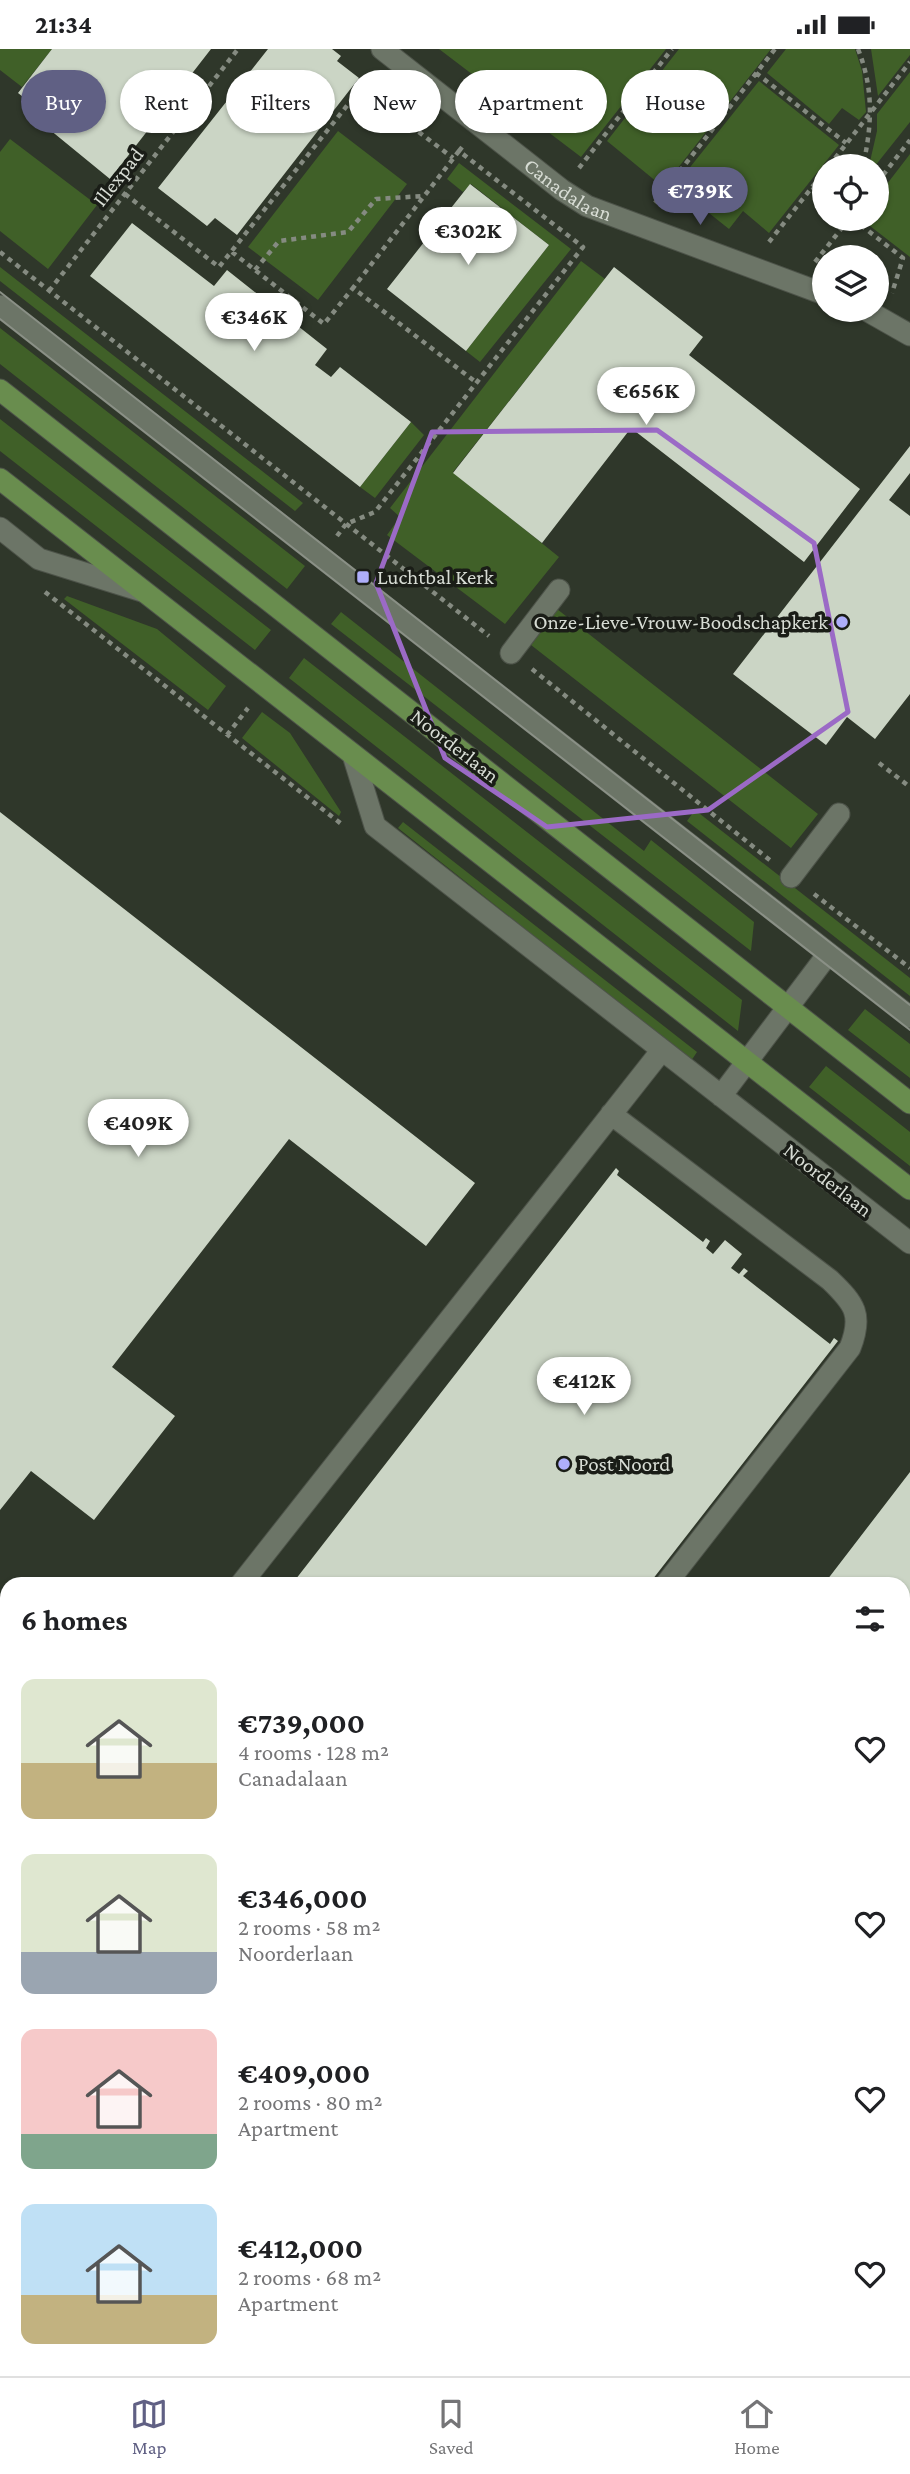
<!DOCTYPE html>
<html lang="en">
<head>
<meta charset="utf-8">
<style>
  body { margin:0; font-family:"Crimson Pro",serif; background:#f6f6f6; color:#202124; height:100vh; display:flex; flex-direction:column; font-size:26px; white-space:nowrap }
  * { box-sizing:border-box; margin:0 }
  p { font-size:23px; color:#757577 }
  .icon { flex:none; width:38px; height:38px; fill:none; stroke:currentColor; stroke-width:2; stroke-linecap:round; stroke-linejoin:round }
  .map { position:relative; flex:1; overflow:hidden }
  .sheet { position:absolute; left:0px; top:1528px; width:910px; height:800px; display:flex; flex-direction:column; background:#fff; border-radius:21px 21px 0 0; box-shadow:0 2px 5px #0004 }
  .sheet>* { flex:none }
  .banner { position:absolute; left:21px; top:21px; width:868px; height:63px; display:flex; gap:14px }
  .buttons { position:absolute; left:812px; top:105px; display:grid; gap:14px }
  .buttons a { display:grid; place-items:center; width:77px; height:77px; border-radius:50%; background:#fff; box-shadow:0 2px 5px #0004; font-size:35px }
  .price { position:absolute; translate:-50% -60px; padding:0 16px; border-radius:24px; background:#fff; color:#222; font-size:23px; line-height:46px; filter:drop-shadow(0 2px 4px #0008) }
  .price::after { content:''; position:absolute; left:50%; top:42px; width:21px; height:16px; margin-left:-10px; background:inherit; clip-path:polygon(0 0,100% 0,50% 100%) }
  .price.on { background:#606084; color:#fff }
  ul { padding:0; list-style:none }
  li { display:flex; align-items:center; gap:21px; height:175px; padding:0 21px }
  li span { display:grid; place-items:center; flex:none; width:196px; height:140px; border-radius:14px; color:#555 }
  li>.icon { margin-inline-start:auto }
  span .icon { width:84px; height:84px; fill:#fffc; stroke-width:1 }
  li b { font-size:30px }
  h2 { display:flex; justify-content:space-between; align-items:center; height:84px; padding:0 21px; font-size:30px }
  .chip { padding:0 24px; border-radius:32px; background:#fff; box-shadow:0 2px 5px #0004; font-size:24px; line-height:63px }
  .chip.on { background:#606084; color:#fff }
  .status { display:flex; justify-content:space-between; align-items:center; height:49px; padding:0 35px; background:#fff; direction:ltr }
  .status svg { height:19px; fill:currentColor }
  .tab-bar { display:flex; justify-content:space-around; align-items:center; height:98px; border-top:2px solid #e0e0e0; background:#fff; font-size:19px; color:#757577 }
  .tab-bar a { display:grid; justify-items:center; gap:4px }
  .tab-bar .on { color:#606084 }
  .map>svg:first-child { display:block }
</style>
</head>
<body>
<div class="status"><b>21:34</b><svg viewBox="0 0 49 12"><path d="M0 12V9h3v3zM5 12V6h3v6zM10 12V3h3v9zM15 12V0h3v12zM26 1h20v11H26zM47 4h2v5h-2z"/></svg></div>
<div class="map">
<svg width="910" height="2327" viewBox="0 0 910 2327">
  <rect width="100%" height="100%" fill="#2f372a"/>
  <path fill="#406028" d="M 0,0 L 52,0 L 22,38 L 0,21 Z
    M 439,0 L 666,0 L 581,108 Z
    M 679,0 L 771,0 L 663,138 L 607,92 Z
    M 786,0 L 855,0 L 862,22 L 866,63 L 859,71 L 842,59 L 829,75 L 767,24 Z
    M 871,0 L 910,0 L 910,6 L 878,47 Z
    M 910,23 L 910,73 L 875,117 L 869,117 L 877,82 L 877,65 Z
    M 759,32 L 839,96 L 769,184 L 743,162 L 729,180 L 675,137 Z
    M 338,82 L 407,135 L 318,251 L 248,198 Z
    M 10,90 L 97,156 L 48,220 L 0,182 L 0,103 Z
    M 910,105 L 910,208 L 861,170 L 877,170 L 877,148 Z
    M 459,114 L 571,200 L 480,313 L 466,302 L 549,196 L 471,135 L 463,143 L 447,130 Z
    M 581,212 L 605,230 L 453,423 L 559,508 L 505,575 L 387,486 L 400,468 L 390,459 Z
    M 0,218 L 303,454 L 295,462 L 0,232 Z
    M 0,279 L 305,517 L 287,540 L 0,315 Z
    M 0,370 L 271,581 L 255,601 L 0,402 Z
    M 411,373 L 424,386 L 375,449 L 360,438 Z
    M 67,547 L 157,580 L 226,637 L 208,661 L 64,550 Z
    M 557,560 L 818,765 L 791,799 L 531,596 Z
    M 341,563 L 644,802 L 651,791 L 754,873 L 751,902 L 331,575 Z
    M 304,609 L 742,951 L 738,982 L 289,629 Z
    M 262,663 L 290,684 L 341,763 L 339,767 L 242,689 Z
    M 695,761 L 910,929 L 910,947 L 687,772 Z
    M 403,773 L 697,1003 L 691,1012 L 398,779 Z
    M 865,960 L 910,995 L 910,1029 L 848,981 Z
    M 826,1017 L 910,1083 L 910,1117 L 809,1038 Z
    M 265,2321 L 279,2327 L 127,2327 L 118,2321 Z"/>
  <path fill="#cbd5c5" d="M 52,0 L 211,0 L 110,130 L 22,58 L 27,51 L 18,44 Z
    M 268,0 L 332,0 L 341,7 L 337,12 L 359,29 L 237,186 L 215,169 L 207,177 L 158,139 Z
    M 470,135 L 549,196 L 466,302 L 387,240 Z
    M 132,174 L 214,237 L 227,221 L 327,300 L 315,316 L 331,328 L 340,318 L 411,373 L 360,438 L 90,227 Z
    M 614,218 L 703,288 L 689,306 L 860,440 L 804,513 L 631,379 L 542,494 L 453,424 Z
    M 910,397 L 910,424 L 889,451 L 910,467 L 910,645 L 875,690 L 847,668 L 826,696 L 733,625 Z
    M 0,763 L 475,1134 L 426,1197 L 289,1090 L 112,1318 L 175,1367 L 94,1471 L 31,1422 L 0,1461 Z
    M 616,1119 L 619,1122 L 617,1126 L 703,1193 L 706,1189 L 710,1192 L 706,1199 L 713,1205 L 725,1191 L 742,1205 L 731,1219 L 739,1225 L 744,1219 L 748,1222 L 743,1227 L 830,1295 L 834,1289 L 838,1292 L 649,1535 L 292,1535 Z
    M 910,1423 L 910,2327 L 529,2327 L 521,2320 L 903,2320 L 903,1535 L 824,1535 Z
    M 7,1900 L 7,2111 L 0,2109 L 0,1909 Z"/>
  <g fill="none" stroke-linecap="round" stroke-linejoin="round">
    <defs>
      <path id="lane" d="M 0,257 L 910,968
        M 0,479 L 39,510 L 142,542
        M 511,604 L 559,541
        M 353,706 L 375,777 L 910,1194
        M 721,1047 L 828,905
        M 611,1065 L 830,1231 C 855,1255 863,1266 850,1299 L 666,1535
        M 241,1535 L 662,1001
        M 0,1843 L 7,1834
        M 0,2133 L 7,2135"/>
      <g id="street">
        <path id="s1" d="M 382,0 L 562,141 L 587,157 L 824,245"/>
        <path d="M 866,261 L 910,286"/>
        <path d="M 791,828 L 839,765"/>
      </g>
      <path id="primary" d="M 0,341 L 910,1054
        M 0,430 L 910,1140"/>
    </defs>
    <use href="#lane" stroke="#4d5349" stroke-width="23"/>
    <use href="#street" stroke="#4d5349" stroke-width="23"/>
    <use href="#primary" stroke="#4d5349" stroke-width="23"/>
    <path stroke="#858b81" stroke-width="4.5" stroke-dasharray="5 5" stroke-linecap="butt" d="M 858,0 C 874,40 872,76 863,117
      M 756,24 L 846,94
      M 459,102 L 353,239 L 477,334
      M 829,117 L 910,13
      M 579,119 L 672,0
      M 877,134 L 910,91
      M 812,138 L 824,147
      M 125,145 L 219,218 L 361,39 L 453,109
      M 655,154 L 775,0
      M 853,170 L 903,209 L 892,244
      M 769,193 L 824,123
      M 0,203 L 489,587
      M 232,203 L 324,275 L 353,239
      M 815,213 L 849,170
      M 255,221 L 279,192 L 348,183 L 376,150 L 424,147
      M 49,242 L 238,0
      M 337,487 L 346,475 L 375,463 L 583,198 L 459,102 L 463,97
      M 45,543 L 344,777
      M 532,620 L 771,812
      M 227,686 L 248,659
      M 879,714 L 910,738
      M 814,845 L 910,919"/>
    <use href="#lane" stroke="#6c7567" stroke-width="21"/>
    <use href="#street" stroke="#6c7567" stroke-width="21"/>
    <use href="#primary" stroke="#698d4e" stroke-width="21"/>
    <path stroke="#8a9086" stroke-width="2" d="M 0,243 L 910,956
      M 0,270 L 910,981
      M 442,2320 L 454,2327"/>
  </g>
  <path fill="none" stroke="#9b6ac6" stroke-width="5" stroke-linejoin="round" d="M 657,381 L 814,494 L 848,663 L 708,761 L 547,778 L 445,709 L 376,534 L 432,383 Z"/>
  <g fill="#aeaefa" stroke="#1a1d17" stroke-width="2.5">
    <rect x="356" y="521" width="14" height="14" rx="3.5"/>
    <circle cx="842" cy="573" r="7"/>
    <circle cx="564" cy="1415" r="7"/>
  </g>
  <g text-anchor="middle" dominant-baseline="central" stroke-width="7" stroke-linejoin="round" paint-order="stroke">
    <g font-size="21" fill="#d7dcd4" stroke="#1a1d17">
      <text transform="translate(118 128) rotate(-52)">Illexpad</text>
      <text stroke="none"><textPath href="#s1" startOffset="234">Canadalaan</textPath></text>
      <text transform="translate(455 697) rotate(38)">Noorderlaan</text>
      <text transform="translate(828 1131) rotate(38)">Noorderlaan</text>
    </g>
    <g font-size="21" fill="#d7dcd4" stroke="#1a1d17" text-anchor="start">
      <text x="377" y="528">Luchtbal Kerk</text>
      <text x="828" y="573" text-anchor="end">Onze-Lieve-Vrouw-Boodschapkerk</text>
      <text x="578" y="1415">Post Noord</text>
    </g>
  </g>
</svg>
<div class="buttons">
<a><svg class="icon" aria-label="locate" viewBox="0 0 24 24"><circle cx="12" cy="12" r="6"/><path d="M12 2v4M12 18v4M2 12h4M18 12h4"/></svg></a>
<a><svg class="icon" aria-label="layers" viewBox="0 0 24 24"><path d="M12 4l9 5-9 5-9-5zM3 14l9 5 9-5"/></svg></a>
</div>
<b class="price on" style="left:700px;top:178px">€739K</b>
<b class="price" style="left:468px;top:218px">€302K</b>
<b class="price" style="left:254px;top:304px">€346K</b>
<b class="price" style="left:646px;top:378px">€656K</b>
<b class="price" style="left:138px;top:1110px">€409K</b>
<b class="price" style="left:584px;top:1368px">€412K</b>
<div class="banner">
<a class="chip on">Buy</a>
<a class="chip">Rent</a>
<a class="chip">Filters</a>
<a class="chip">New</a>
<a class="chip">Apartment</a>
<a class="chip">House</a>
</div>
<section class="sheet">
<h2>6 homes<svg class="icon" aria-label="filters" viewBox="0 0 24 24"><path d="M4 7h16M4 17h16"/><circle cx="9" cy="7" r="2"/><circle cx="15" cy="17" r="2"/></svg></h2>
<ul>
<li><span style="background:linear-gradient(#dfe7d0 60%,#c2b280 0)"><svg class="icon" aria-label="home" viewBox="0 0 24 24"><path d="M3 11l9-7 9 7M6 9v11h12V9"/></svg></span><div><b>€739,000</b><p>4 rooms · 128 m²</p><p>Canadalaan</p></div><svg class="icon" aria-label="heart" viewBox="0 0 24 24"><path d="M12 20l-8-8c-3-5 5-10 8-4 3-6 11-1 8 4z"/></svg></li>
<li><span style="background:linear-gradient(#dfe7d0 70%,#9aa5b1 0)"><svg class="icon" aria-label="home" viewBox="0 0 24 24"><path d="M3 11l9-7 9 7M6 9v11h12V9"/></svg></span><div><b>€346,000</b><p>2 rooms · 58 m²</p><p>Noorderlaan</p></div><svg class="icon" aria-label="heart" viewBox="0 0 24 24"><path d="M12 20l-8-8c-3-5 5-10 8-4 3-6 11-1 8 4z"/></svg></li>
<li><span style="background:linear-gradient(#f6c9c9 75%,#7fa58c 0)"><svg class="icon" aria-label="home" viewBox="0 0 24 24"><path d="M3 11l9-7 9 7M6 9v11h12V9"/></svg></span><div><b>€409,000</b><p>2 rooms · 80 m²</p><p>Apartment</p></div><svg class="icon" aria-label="heart" viewBox="0 0 24 24"><path d="M12 20l-8-8c-3-5 5-10 8-4 3-6 11-1 8 4z"/></svg></li>
<li><span style="background:linear-gradient(#bfe0f5 65%,#c2b280 0)"><svg class="icon" aria-label="home" viewBox="0 0 24 24"><path d="M3 11l9-7 9 7M6 9v11h12V9"/></svg></span><div><b>€412,000</b><p>2 rooms · 68 m²</p><p>Apartment</p></div><svg class="icon" aria-label="heart" viewBox="0 0 24 24"><path d="M12 20l-8-8c-3-5 5-10 8-4 3-6 11-1 8 4z"/></svg></li>
</ul>
</section>
</div>
<nav class="tab-bar">
<a class="on"><svg class="icon" aria-label="map" viewBox="0 0 24 24"><path d="M3 6l6-2 6 2 6-2v14l-6 2-6-2-6 2zM9 4v14M15 6v14"/></svg>Map</a>
<a><svg class="icon" aria-label="saved" viewBox="0 0 24 24"><path d="M7 4h10v16l-5-4-5 4z"/></svg>Saved</a>
<a><svg class="icon" aria-label="home" viewBox="0 0 24 24"><path d="M3 11l9-7 9 7M6 9v11h12V9"/></svg>Home</a>
</nav>
</body>
</html>
